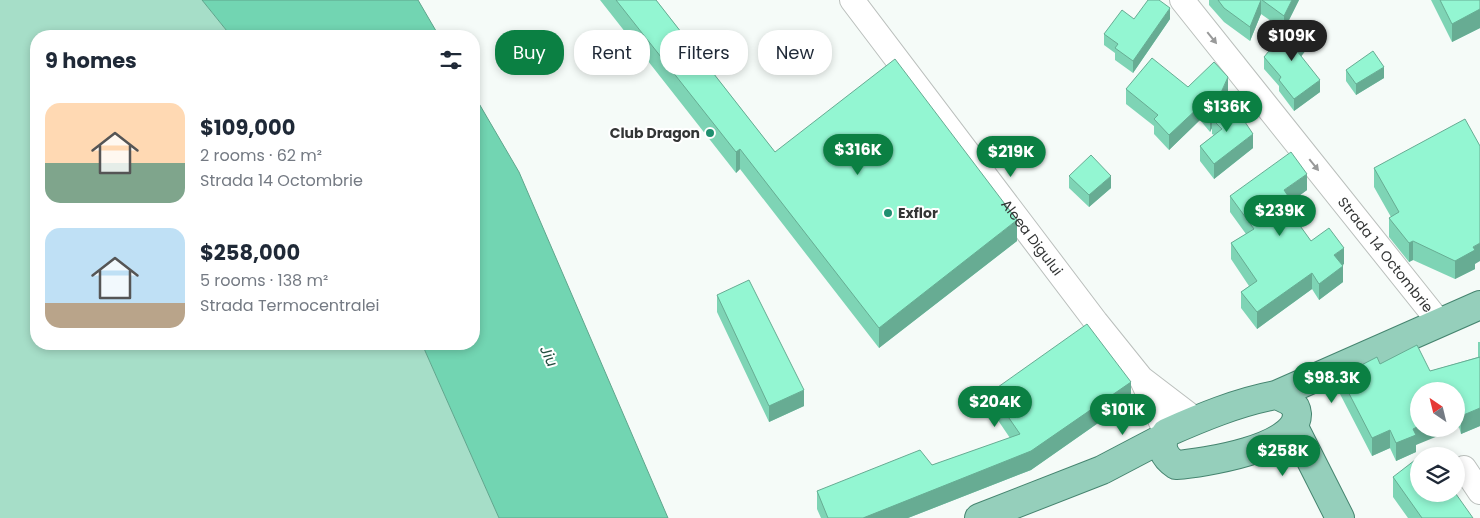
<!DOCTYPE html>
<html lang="en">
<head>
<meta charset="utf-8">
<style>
  body { margin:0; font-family:Poppins,sans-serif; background:#f6f6f7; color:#1f2937; height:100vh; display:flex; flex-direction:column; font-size:19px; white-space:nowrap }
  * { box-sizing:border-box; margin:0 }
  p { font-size:16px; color:#747a83 }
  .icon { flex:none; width:28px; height:28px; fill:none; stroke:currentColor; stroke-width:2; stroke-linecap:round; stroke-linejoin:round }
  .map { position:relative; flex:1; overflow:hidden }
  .panel { position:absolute; left:30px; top:30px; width:450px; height:320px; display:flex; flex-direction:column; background:#fff; border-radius:20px; box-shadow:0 2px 8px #0003 }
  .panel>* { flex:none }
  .guide { position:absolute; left:495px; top:30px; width:475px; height:45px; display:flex; gap:10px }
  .needle { width:32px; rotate:325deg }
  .buttons { position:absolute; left:1410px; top:382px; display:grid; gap:10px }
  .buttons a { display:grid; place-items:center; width:55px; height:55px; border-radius:50%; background:#fff; box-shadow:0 2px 8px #0003; font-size:25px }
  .price { position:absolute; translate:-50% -42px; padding:0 11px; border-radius:18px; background:#0b8043; color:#fff; font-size:16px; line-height:32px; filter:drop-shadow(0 1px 2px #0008) }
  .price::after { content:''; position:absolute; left:50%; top:30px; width:15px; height:11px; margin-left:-8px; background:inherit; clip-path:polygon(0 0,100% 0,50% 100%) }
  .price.on { background:#222; color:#fff }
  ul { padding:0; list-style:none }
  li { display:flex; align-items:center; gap:15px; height:125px; padding:0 15px }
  li span { display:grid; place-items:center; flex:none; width:140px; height:100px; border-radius:15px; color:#555 }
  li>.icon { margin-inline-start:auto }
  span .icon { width:60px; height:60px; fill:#fffc; stroke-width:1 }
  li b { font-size:21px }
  h2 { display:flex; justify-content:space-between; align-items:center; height:60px; padding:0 15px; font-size:21px }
  .tag { padding:0 18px; border-radius:20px; background:#fff; box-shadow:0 2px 8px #0003; font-size:18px; line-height:45px }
  .tag.on { background:#0b8043; color:#fff }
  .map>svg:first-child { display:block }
</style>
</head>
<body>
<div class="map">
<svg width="1480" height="518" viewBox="0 0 1480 518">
  <rect width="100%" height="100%" fill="#f5fbf8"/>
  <path fill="#a6dec8" d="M 0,0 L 202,0 L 231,36 L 36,36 L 36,344 L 422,344 L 499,518 L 0,518 Z"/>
  <path fill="#72d5b2" stroke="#5fa58c" d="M 202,0 L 418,0 L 439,36 L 231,36 Z
    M 474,95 L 519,172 L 668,518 L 499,518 L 422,344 L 474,344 Z"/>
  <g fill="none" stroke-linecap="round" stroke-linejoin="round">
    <defs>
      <g id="minor">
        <path id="s1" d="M 852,0 L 1096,322 L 1141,378 L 1196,420"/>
        <path id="s2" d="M 1182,0 L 1440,323"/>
        <path d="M 1142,380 L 1166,433"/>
        <path d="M 1464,468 L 1480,492"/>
      </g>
      <path id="major" d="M 1276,395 C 1286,399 1296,402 1297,414 C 1298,449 1202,463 1176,465 C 1164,457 1159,447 1166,433 C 1200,418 1238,402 1276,395 Z
        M 1276,395 L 1480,305
        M 1294,427 L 1340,518
        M 979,518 L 1102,470 L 1163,438"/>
    </defs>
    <use href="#minor" stroke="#babfbc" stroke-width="26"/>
    <use href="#major" stroke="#45846f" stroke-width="30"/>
    <use href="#minor" stroke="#fff" stroke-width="24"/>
    <use href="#major" stroke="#95cfbb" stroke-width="28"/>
  </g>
  <path fill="#7ed4b5" d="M 600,0 L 656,0 L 775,152 L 1017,241 L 879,348 L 740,169 L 736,173 Z
    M 1209,0 L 1299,0 L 1284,30 L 1261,14 L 1250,41 L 1224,22 L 1209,5 Z
    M 1431,0 L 1480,0 L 1480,28 L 1452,42 Z
    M 1134,19 L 1170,19 L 1133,73 L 1115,60 L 1115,53 L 1104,45 L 1104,34 Z
    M 1309,46 L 1301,56 L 1320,92 L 1294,111 L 1279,91 L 1279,86 L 1264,69 L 1264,57 Z
    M 1346,70 L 1384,78 L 1356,95 L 1346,81 Z
    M 1188,87 L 1228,92 L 1221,108 L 1253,148 L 1214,179 L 1200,161 L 1200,146 L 1214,135 L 1212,134 L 1212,128 L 1210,132 L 1200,120 L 1169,150 L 1154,134 L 1154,126 L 1126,104 L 1126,89 Z
    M 1374,168 L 1475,264 L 1475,269 L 1455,279 L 1413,260 L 1409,262 L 1389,237 L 1389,218 L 1391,217 L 1374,187 Z
    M 1069,176 L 1111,188 L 1089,207 L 1069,188 Z
    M 1307,190 L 1292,201 L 1299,225 L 1311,241 L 1344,264 L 1342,265 L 1343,282 L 1319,300 L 1312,289 L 1257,329 L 1241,308 L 1241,292 L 1249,286 L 1231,259 L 1231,243 L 1246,234 L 1230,212 L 1230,196 Z
    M 717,295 L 804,406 L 769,422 L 717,312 Z
    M 1478,342 L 1480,342 L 1480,426 L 1461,434 L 1459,427 L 1456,428 L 1456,391 L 1416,445 L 1416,452 L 1396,461 L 1390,448 L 1372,456 L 1340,394 L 1340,376 L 1380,364 L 1430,371 L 1478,357 Z
    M 991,392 L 1131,400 L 1031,470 L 908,518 L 821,518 L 817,509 L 817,491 L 932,465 L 1010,438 L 991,410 Z
    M 1393,477 L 1473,518 L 1408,518 L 1393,497 Z"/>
  <path fill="#67ac93" d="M 1261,0 L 1261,14 L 1250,41 L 1250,27 Z
    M 1292,0 L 1299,0 L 1284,30 L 1284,16 Z
    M 1170,8 L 1170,19 L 1133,73 L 1133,61 Z
    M 1480,9 L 1480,28 L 1452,42 L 1452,24 Z
    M 1309,35 L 1309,46 L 1297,62 L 1297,51 Z
    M 1384,67 L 1384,78 L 1356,95 L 1356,84 Z
    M 1228,77 L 1228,92 L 1215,122 L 1212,119 L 1212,128 L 1210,132 L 1210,117 Z
    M 1320,80 L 1320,92 L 1294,111 L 1294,99 Z
    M 1200,106 L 1200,120 L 1169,150 L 1169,135 Z
    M 1253,134 L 1253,148 L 1214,179 L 1214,164 Z
    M 740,149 L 740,169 L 736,173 L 736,152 Z
    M 1307,174 L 1307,190 L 1284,207 L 1284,190 Z
    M 1111,176 L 1111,188 L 1089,207 L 1089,195 Z
    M 1299,212 L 1299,229 L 1293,216 Z
    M 1017,220 L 1017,241 L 879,348 L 879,328 Z
    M 1413,241 L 1413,260 L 1409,262 L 1409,243 Z
    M 1480,243 L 1480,261 L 1475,264 L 1475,269 L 1455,279 L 1455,261 L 1473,247 Z
    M 1344,248 L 1344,264 L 1334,271 L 1334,255 Z
    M 1343,266 L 1343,282 L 1319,300 L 1319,284 Z
    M 1312,273 L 1312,289 L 1257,329 L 1257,312 Z
    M 1131,382 L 1131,400 L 1031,470 L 908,518 L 863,518 Z
    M 804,390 L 804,406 L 769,422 L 769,406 Z
    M 1480,408 L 1480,426 L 1461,434 L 1461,416 Z
    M 1459,409 L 1459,427 L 1456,428 L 1456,410 Z
    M 1419,426 L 1419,429 L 1455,429 L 1416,445 L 1416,452 L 1396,461 L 1396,443 L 1413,429 Z
    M 1390,430 L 1390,448 L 1372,456 L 1372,438 Z"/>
  <path fill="#93f6d2" stroke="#67ac93" d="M 616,0 L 656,0 L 775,152 L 895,59 L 1017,220 L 879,328 L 740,149 L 736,152 Z
    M 1148,0 L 1159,0 L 1170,8 L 1133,61 L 1115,48 L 1118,44 L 1104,34 L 1122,10 L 1134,19 Z
    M 1218,0 L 1261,0 L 1250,27 L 1224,8 Z
    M 1262,0 L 1292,0 L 1284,16 Z
    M 1440,0 L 1480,0 L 1480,9 L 1452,24 Z
    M 1294,21 L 1309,35 L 1297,51 L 1320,80 L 1294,99 L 1279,80 L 1281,77 L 1264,57 Z
    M 1373,51 L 1384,67 L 1356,84 L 1346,70 Z
    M 1152,58 L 1188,87 L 1214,62 L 1228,77 L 1210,117 L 1200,106 L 1169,135 L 1154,119 L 1158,115 L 1126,89 Z
    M 1229,98 L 1253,134 L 1214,164 L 1200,146 L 1222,129 L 1212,119 Z
    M 1465,119 L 1480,146 L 1480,243 L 1473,247 L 1475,250 L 1455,261 L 1413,241 L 1409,243 L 1389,218 L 1399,212 L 1374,168 Z
    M 1291,152 L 1307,174 L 1284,190 L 1299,212 L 1293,216 L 1311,241 L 1329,228 L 1344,248 L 1334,255 L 1343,266 L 1319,284 L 1312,273 L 1257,312 L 1241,292 L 1257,281 L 1231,243 L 1254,229 L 1230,196 Z
    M 1091,155 L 1111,176 L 1089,195 L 1069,176 Z
    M 749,280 L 804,390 L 769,406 L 717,295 Z
    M 1087,324 L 1131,382 L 1031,451 L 863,518 L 828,518 L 817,491 L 920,450 L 932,465 L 1020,434 L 991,392 Z
    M 1417,345 L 1430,371 L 1480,357 L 1480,408 L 1461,416 L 1459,409 L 1456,410 L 1456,391 L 1419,391 L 1419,426 L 1413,429 L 1416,435 L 1396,443 L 1390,430 L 1372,438 L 1340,376 L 1377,357 L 1380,364 Z
    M 1426,452 L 1429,456 L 1420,456 Z
    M 1419,457 L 1419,494 L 1456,494 L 1473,518 L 1422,518 L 1393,477 Z"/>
  <defs><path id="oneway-solid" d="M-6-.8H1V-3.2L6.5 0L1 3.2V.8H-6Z" transform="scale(1.25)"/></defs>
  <g fill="#999a9a">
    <use href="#oneway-solid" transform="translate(1212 38) rotate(51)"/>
    <use href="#oneway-solid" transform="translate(1314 165) rotate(51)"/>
  </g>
  <g fill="#1f8f6f" stroke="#fff" stroke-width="2">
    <circle cx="710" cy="133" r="5"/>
    <circle cx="888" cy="213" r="5"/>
  </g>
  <g text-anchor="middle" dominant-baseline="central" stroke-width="4" stroke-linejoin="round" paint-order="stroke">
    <g font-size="14" font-weight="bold" fill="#333535" stroke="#fff" text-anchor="end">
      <text x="700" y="133">Club Dragon</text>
      <text x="898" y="213" text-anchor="start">Exflor</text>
    </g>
    <g font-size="14" fill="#333535" stroke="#fff">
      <text stroke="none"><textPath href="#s1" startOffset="298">Aleea Digului</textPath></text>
      <text stroke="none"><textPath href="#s2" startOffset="326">Strada 14 Octombrie</textPath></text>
    </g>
    <g font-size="15" font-style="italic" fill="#244f40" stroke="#fff">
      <text transform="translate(549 356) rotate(65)">Jiu</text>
    </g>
  </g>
</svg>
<div class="buttons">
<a><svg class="needle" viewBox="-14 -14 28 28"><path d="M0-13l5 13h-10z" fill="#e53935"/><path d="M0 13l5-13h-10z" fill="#747a83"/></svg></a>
<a><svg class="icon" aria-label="layers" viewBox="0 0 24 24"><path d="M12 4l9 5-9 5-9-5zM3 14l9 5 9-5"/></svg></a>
</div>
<b class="price on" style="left:1292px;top:62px">$109K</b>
<b class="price" style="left:1227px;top:133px">$136K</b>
<b class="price" style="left:858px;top:176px">$316K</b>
<b class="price" style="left:1011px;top:178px">$219K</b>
<b class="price" style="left:1280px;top:237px">$239K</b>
<b class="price" style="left:1332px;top:404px">$98.3K</b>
<b class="price" style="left:995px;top:428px">$204K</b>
<b class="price" style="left:1123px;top:436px">$101K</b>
<b class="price" style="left:1283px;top:477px">$258K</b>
<div class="guide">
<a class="tag on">Buy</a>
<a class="tag">Rent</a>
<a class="tag">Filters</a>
<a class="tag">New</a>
</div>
<section class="panel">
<h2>9 homes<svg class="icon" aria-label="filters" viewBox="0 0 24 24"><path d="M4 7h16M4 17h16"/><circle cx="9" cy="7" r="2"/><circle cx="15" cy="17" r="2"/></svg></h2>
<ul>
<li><span style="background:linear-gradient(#ffd9b3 60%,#7fa58c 0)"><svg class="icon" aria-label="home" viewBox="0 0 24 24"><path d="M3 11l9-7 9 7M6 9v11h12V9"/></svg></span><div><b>$109,000</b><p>2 rooms · 62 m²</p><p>Strada 14 Octombrie</p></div></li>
<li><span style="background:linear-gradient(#bfe0f5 75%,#b9a48a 0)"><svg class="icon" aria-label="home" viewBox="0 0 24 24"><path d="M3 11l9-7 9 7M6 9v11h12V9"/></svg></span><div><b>$258,000</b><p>5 rooms · 138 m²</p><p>Strada Termocentralei</p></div></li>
</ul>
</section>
</div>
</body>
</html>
